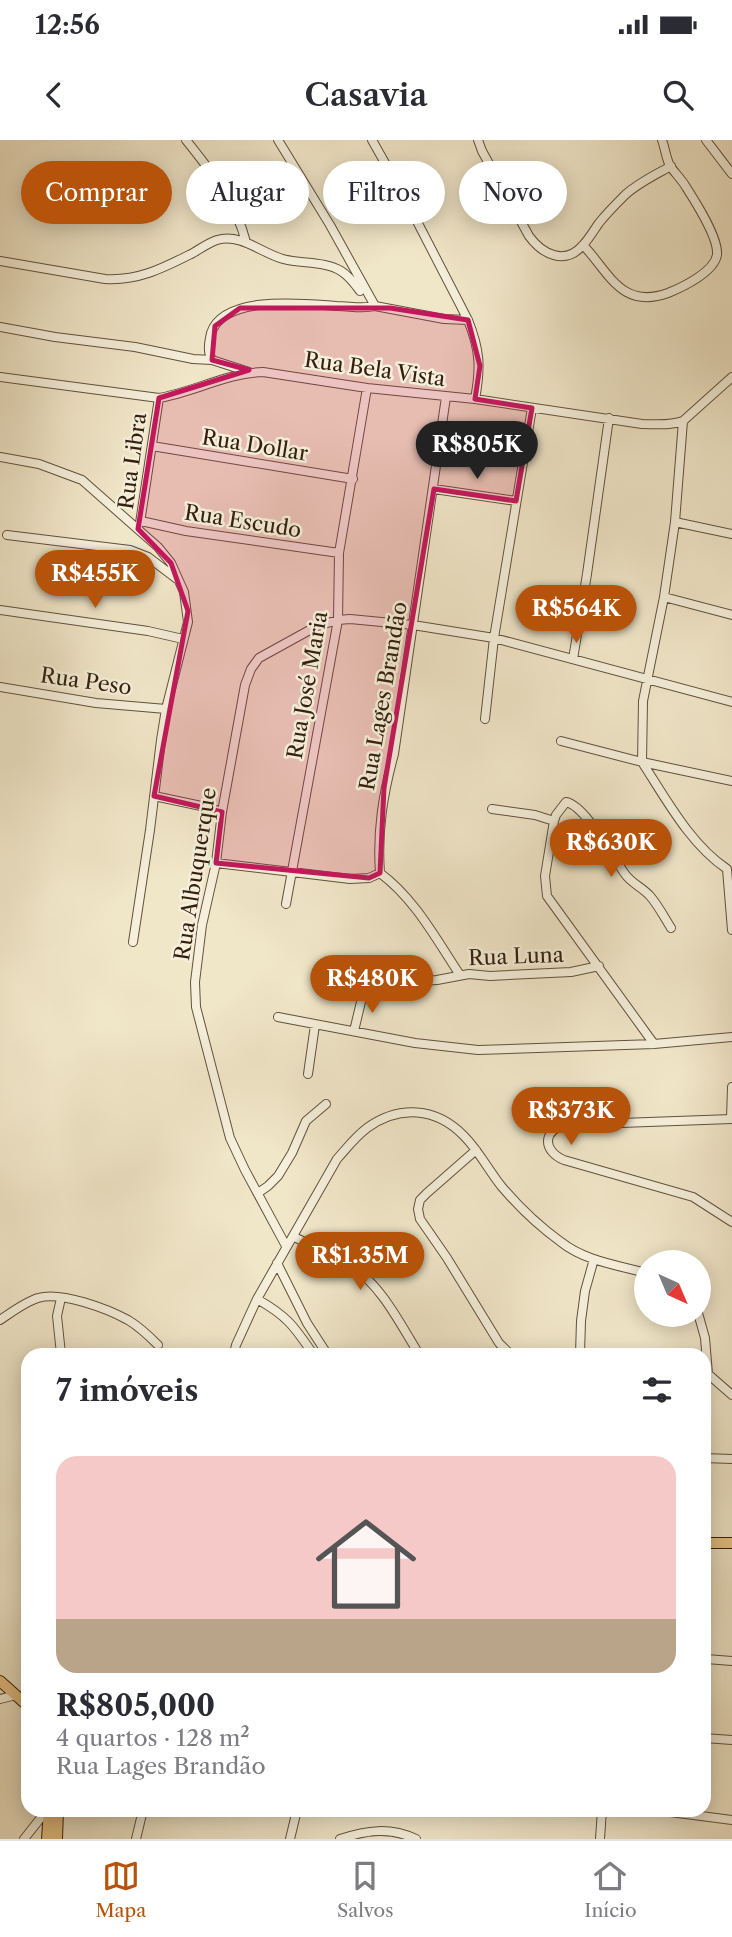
<!DOCTYPE html>
<html lang="pt">
<head>
<meta charset="utf-8">
<style>
  body { margin:0; font-family:"Libre Caslon Text",serif; background:#f2f2f3; color:#2b2b33; height:100vh; display:flex; flex-direction:column; font-size:26px; white-space:nowrap }
  * { box-sizing:border-box; margin:0 }
  p { font-size:23px; color:#7c7c81 }
  .icon { flex:none; width:38px; height:38px; fill:none; stroke:currentColor; stroke-width:2; stroke-linecap:round; stroke-linejoin:round }
  .map { position:relative; flex:1; overflow:hidden }
  .panel { position:absolute; left:21px; top:1208px; width:690px; height:469px; display:flex; flex-direction:column; background:#fff; border-radius:21px; box-shadow:0 4px 18px #0003 }
  .panel>* { flex:none }
  .guide { position:absolute; left:21px; top:21px; width:691px; height:63px; display:flex; gap:14px }
  .needle { width:46px; rotate:136deg }
  .controls { position:absolute; left:634px; top:1110px; display:grid; gap:14px }
  .controls a { display:grid; place-items:center; width:77px; height:77px; border-radius:50%; background:#fff; box-shadow:0 4px 18px #0003; font-size:35px }
  .price { position:absolute; translate:-50% -60px; padding:0 16px; border-radius:24px; background:#b45309; color:#fff; font-size:23px; line-height:46px; filter:drop-shadow(0 2px 4px #0008) }
  .price::after { content:''; position:absolute; left:50%; top:42px; width:21px; height:16px; margin-left:-10px; background:inherit; clip-path:polygon(0 0,100% 0,50% 100%) }
  .price.active { background:#222; color:#fff }
  ul { padding:0; list-style:none }
  li { display:grid; align-content:center; gap:14px; height:371px; padding:0 35px }
  li span { display:grid; place-items:center; height:217px; border-radius:21px; color:#555 }
  li>.icon { margin-inline-start:auto }
  span .icon { width:126px; height:126px; fill:#fffc; stroke-width:1 }
  li b { font-size:30px }
  h2 { display:flex; justify-content:space-between; align-items:center; height:84px; padding:0 35px; font-size:30px }
  .pill { padding:0 24px; border-radius:32px; background:#fff; box-shadow:0 4px 18px #0003; font-size:24px; line-height:63px }
  .pill.active { background:#b45309; color:#fff }
  .status { display:flex; justify-content:space-between; align-items:center; height:49px; padding:0 35px; background:#fff; direction:ltr }
  .status svg { height:19px; fill:currentColor }
  header { display:flex; justify-content:space-between; align-items:center; height:91px; padding:0 35px; background:#fff; font-size:32px; font-weight:600 }
  .menu { display:flex; justify-content:space-around; align-items:center; height:98px; border-top:2px solid #e1e1e2; background:#fff; font-size:19px; color:#7c7c81 }
  .menu a { display:grid; justify-items:center; gap:4px }
  .menu .active { color:#b45309 }
  .map>svg:first-child { display:block }
</style>
</head>
<body>
<div class="status"><b>12:56</b><svg viewBox="0 0 49 12"><path d="M0 12V9h3v3zM5 12V6h3v6zM10 12V3h3v9zM15 12V0h3v12zM26 1h20v11H26zM47 4h2v5h-2z"/></svg></div>
<header><svg class="icon" aria-label="back" viewBox="0 0 24 24"><path d="M15 5l-7 7 7 7"/></svg>Casavia<svg class="icon" aria-label="search" viewBox="0 0 24 24"><circle cx="10" cy="10" r="6"/><path d="M15 15l6 6"/></svg></header>
<div class="map">
<svg width="732" height="1699" viewBox="0 0 732 1699">
  <rect width="100%" height="100%" fill="#f0e6c8"/>
  <filter id="stains"><feTurbulence type="fractalNoise" baseFrequency=".00286" numOctaves="4"/><feColorMatrix values="0 0 0 0 .2 0 0 0 0 .09 0 0 0 0 .02 0 0 0 .5 -.17"/></filter>
  <radialGradient id="worn" r=".72"><stop offset=".6" stop-color="#630" stop-opacity="0"/><stop offset="1" stop-color="#630" stop-opacity=".3"/></radialGradient>
  <g fill="none" stroke-linecap="round" stroke-linejoin="round">
    <defs>
      <path id="minor" d="M 186,0 C 211,31 236,63 246,102
        M 278,0 L 330,85 L 375,166 L 444,179 L 468,180
        M 372,0 L 407,62 L 468,180 C 480,210 481,227 475,259
        M 478,0 L 482,11 L 529,96 C 542,114 565,126 583,105 C 589,99 594,90 599,83 C 607,73 616,64 625,55 C 638,43 655,35 671,26
        M 706,0 L 732,34
        M 583,105 C 609,132 621,170 668,153 C 683,147 714,132 717,115 C 719,98 695,61 686,47 C 682,40 675,33 670,26 C 666,18 665,8 662,0
        M 0,121 L 105,139 C 139,141 163,128 193,113 C 200,109 208,103 217,100 C 241,93 261,113 283,119 C 302,124 325,121 341,131 C 349,136 355,144 360,151
        M 0,187 L 55,197 L 135,207 L 193,219 L 212,220
        M 249,232 L 212,220 C 207,212 209,202 211,193 C 224,154 305,164 337,166 C 350,166 362,169 375,166
        M 0,237 L 159,258 C 194,252 227,233 263,232 L 367,248 L 475,259 L 642,284 C 656,284 669,286 683,281 L 732,237
        M 446,257 L 394,614 C 383,654 377,691 380,733 C 415,759 436,799 460,835
        M 152,306 L 353,339
        M 0,317 L 39,324 L 82,340 L 158,407 L 171,423 L 184,452 L 188,482 L 166,569 L 161,600 L 150,690 L 133,802
        M 434,349 L 516,361
        M 141,381 L 186,391 L 339,413
        M 675,382 L 732,394
        M 140,383 L 159,258
        M 7,395 L 130,410 L 148,417 L 177,439
        M 664,457 L 732,475
        M 0,470 L 148,491 L 183,499
        M 573,519 L 587,434 L 609,278
        M 0,547 L 96,563 L 166,569
        M 485,579 L 494,498 L 532,268
        M 561,601 L 642,622 L 732,641
        M 642,622 L 643,561 L 664,457 L 675,382 L 683,281
        M 642,622 C 666,659 690,704 727,729 L 732,790
        M 154,656 L 206,667 L 222,672
        M 492,669 L 535,675 L 554,681
        M 216,723 L 350,739 L 369,738 L 380,733
        M 286,764 L 338,480 L 339,413 L 367,248
        M 278,877 L 415,903 L 478,910 L 654,904 L 732,897
        M 354,891 L 366,841 L 375,834 L 422,841 L 437,840 L 469,834 L 490,836 L 571,832 L 599,826
        M 654,904 L 547,756 L 545,736 L 554,681 L 556,675 L 566,662 C 586,666 613,718 625,734 C 631,743 642,747 650,756 C 658,765 664,777 671,788
        M 308,934 L 315,885
        M 731,979 L 732,947
        M 732,979 L 565,985 C 542,991 543,1011 564,1020 L 693,1057 L 732,1082
        M 476,1010 L 427,1053 L 420,1060 L 418,1069 L 420,1079 L 447,1118 L 499,1203 L 510,1214
        M 258,1053 L 268,1046 L 278,1036 L 292,1013 L 306,981 L 326,964
        M 294,1097 C 313,1106 335,1114 353,1127 C 383,1148 400,1184 419,1214
        M 286,1106 L 245,1030 L 230,998 L 196,867 L 195,842 L 202,785 L 216,723 L 222,672 L 245,545 L 251,529 L 259,518 L 317,486 L 338,480 L 350,479 L 413,485 L 494,498 L 732,562
        M 277,1123 L 307,1183 L 327,1214
        M 61,1158 L 57,1176 L 61,1214
        M 257,1159 C 287,1176 294,1186 313,1214
        M 698,1173 L 705,1198 L 708,1234
        M 0,1180 C 12,1172 25,1162 38,1158 C 61,1151 108,1169 128,1180 C 140,1187 149,1196 158,1205
        M 234,1214 L 236,1205 L 257,1159 L 337,1019 C 346,1009 355,997 367,988 C 399,965 436,967 464,996 C 479,1011 489,1031 502,1047 C 519,1067 540,1087 561,1102 C 585,1121 617,1125 646,1133
        M 580,1214 L 581,1181 L 585,1151 L 594,1119
        M 704,1234 L 708,1234 L 732,1255
        M 704,1318 L 732,1319
        M 706,1519 L 732,1521
        M 0,1559 L 16,1555
        M 704,1598 L 732,1600
        M 655,1670 L 732,1680
        M 24,1699 L 47,1670
        M 136,1699 L 143,1670
        M 290,1699 L 297,1670
        M 340,1699 C 367,1690 390,1687 416,1699
        M 600,1699 L 602,1670"/>
      <path id="major" d="M 704,1403 L 732,1403
        M 0,1541 L 28,1566
        M 47,1699 L 49,1670
        M 57,1699 L 58,1670"/>
    </defs>
    <use href="#minor" stroke="#62513b" stroke-width="10"/>
    <use href="#major" stroke="#331f0c" stroke-width="12"/>
    <use href="#minor" stroke="#f5efdb" stroke-width="8"/>
    <use href="#major" stroke="#e8c384" stroke-width="10"/>
  </g>
  <path fill="#c2185b" fill-opacity="0.2" stroke="#c2185b" stroke-width="5" stroke-linejoin="round" d="M 240,168 L 390,168 L 468,180 L 480,226 L 475,259 L 532,268 L 516,361 L 434,349 L 384,648 L 380,733 L 369,738 L 216,723 L 222,672 L 154,656 L 188,471 L 171,423 L 138,389 L 159,258 L 249,230 L 212,220 L 215,186 Z"/>
  <g text-anchor="middle" dominant-baseline="central" stroke-width="5" stroke-linejoin="round" paint-order="stroke">
    <g font-size="21" fill="#331f0c" stroke="#f5efdb">
      <text transform="translate(375 229) rotate(8)">Rua Bela Vista</text>
      <text transform="translate(255 305) rotate(9)">Rua Dollar</text>
      <text transform="translate(132 321) rotate(-82)">Rua Libra</text>
      <text transform="translate(243 381) rotate(9)">Rua Escudo</text>
      <text transform="translate(86 541) rotate(8)">Rua Peso</text>
      <text transform="translate(307 545) rotate(-80)">Rua José Maria</text>
      <text transform="translate(383 556) rotate(-80)">Rua Lages Brandão</text>
      <text transform="translate(195 734) rotate(-81)">Rua Albuquerque</text>
      <text transform="translate(516 816) rotate(-2)">Rua Luna</text>
    </g>
  </g>
  <rect width="100%" height="100%" filter="url(#stains)"/>
  <rect width="100%" height="100%" fill="url(#worn)"/>
</svg>
<div class="controls">
<a><svg class="needle" viewBox="-14 -14 28 28"><path d="M0-13l5 13h-10z" fill="#e53935"/><path d="M0 13l5-13h-10z" fill="#7c7c81"/></svg></a>
</div>
<b class="price active" style="left:477px;top:341px">R$805K</b>
<b class="price" style="left:95px;top:470px">R$455K</b>
<b class="price" style="left:576px;top:505px">R$564K</b>
<b class="price" style="left:611px;top:739px">R$630K</b>
<b class="price" style="left:372px;top:875px">R$480K</b>
<b class="price" style="left:571px;top:1007px">R$373K</b>
<b class="price" style="left:360px;top:1152px">R$1.35M</b>
<div class="guide">
<a class="pill active">Comprar</a>
<a class="pill">Alugar</a>
<a class="pill">Filtros</a>
<a class="pill">Novo</a>
</div>
<section class="panel">
<h2>7 imóveis<svg class="icon" aria-label="filters" viewBox="0 0 24 24"><path d="M4 7h16M4 17h16"/><circle cx="9" cy="7" r="2"/><circle cx="15" cy="17" r="2"/></svg></h2>
<ul>
<li><span style="background:linear-gradient(#f6c9c9 75%,#b9a48a 0)"><svg class="icon" aria-label="home" viewBox="0 0 24 24"><path d="M3 11l9-7 9 7M6 9v11h12V9"/></svg></span><div><b>R$805,000</b><p>4 quartos · 128 m²</p><p>Rua Lages Brandão</p></div></li>
</ul>
</section>
</div>
<nav class="menu">
<a class="active"><svg class="icon" aria-label="map" viewBox="0 0 24 24"><path d="M3 6l6-2 6 2 6-2v14l-6 2-6-2-6 2zM9 4v14M15 6v14"/></svg>Mapa</a>
<a><svg class="icon" aria-label="saved" viewBox="0 0 24 24"><path d="M7 4h10v16l-5-4-5 4z"/></svg>Salvos</a>
<a><svg class="icon" aria-label="home" viewBox="0 0 24 24"><path d="M3 11l9-7 9 7M6 9v11h12V9"/></svg>Início</a>
</nav>
</body>
</html>
